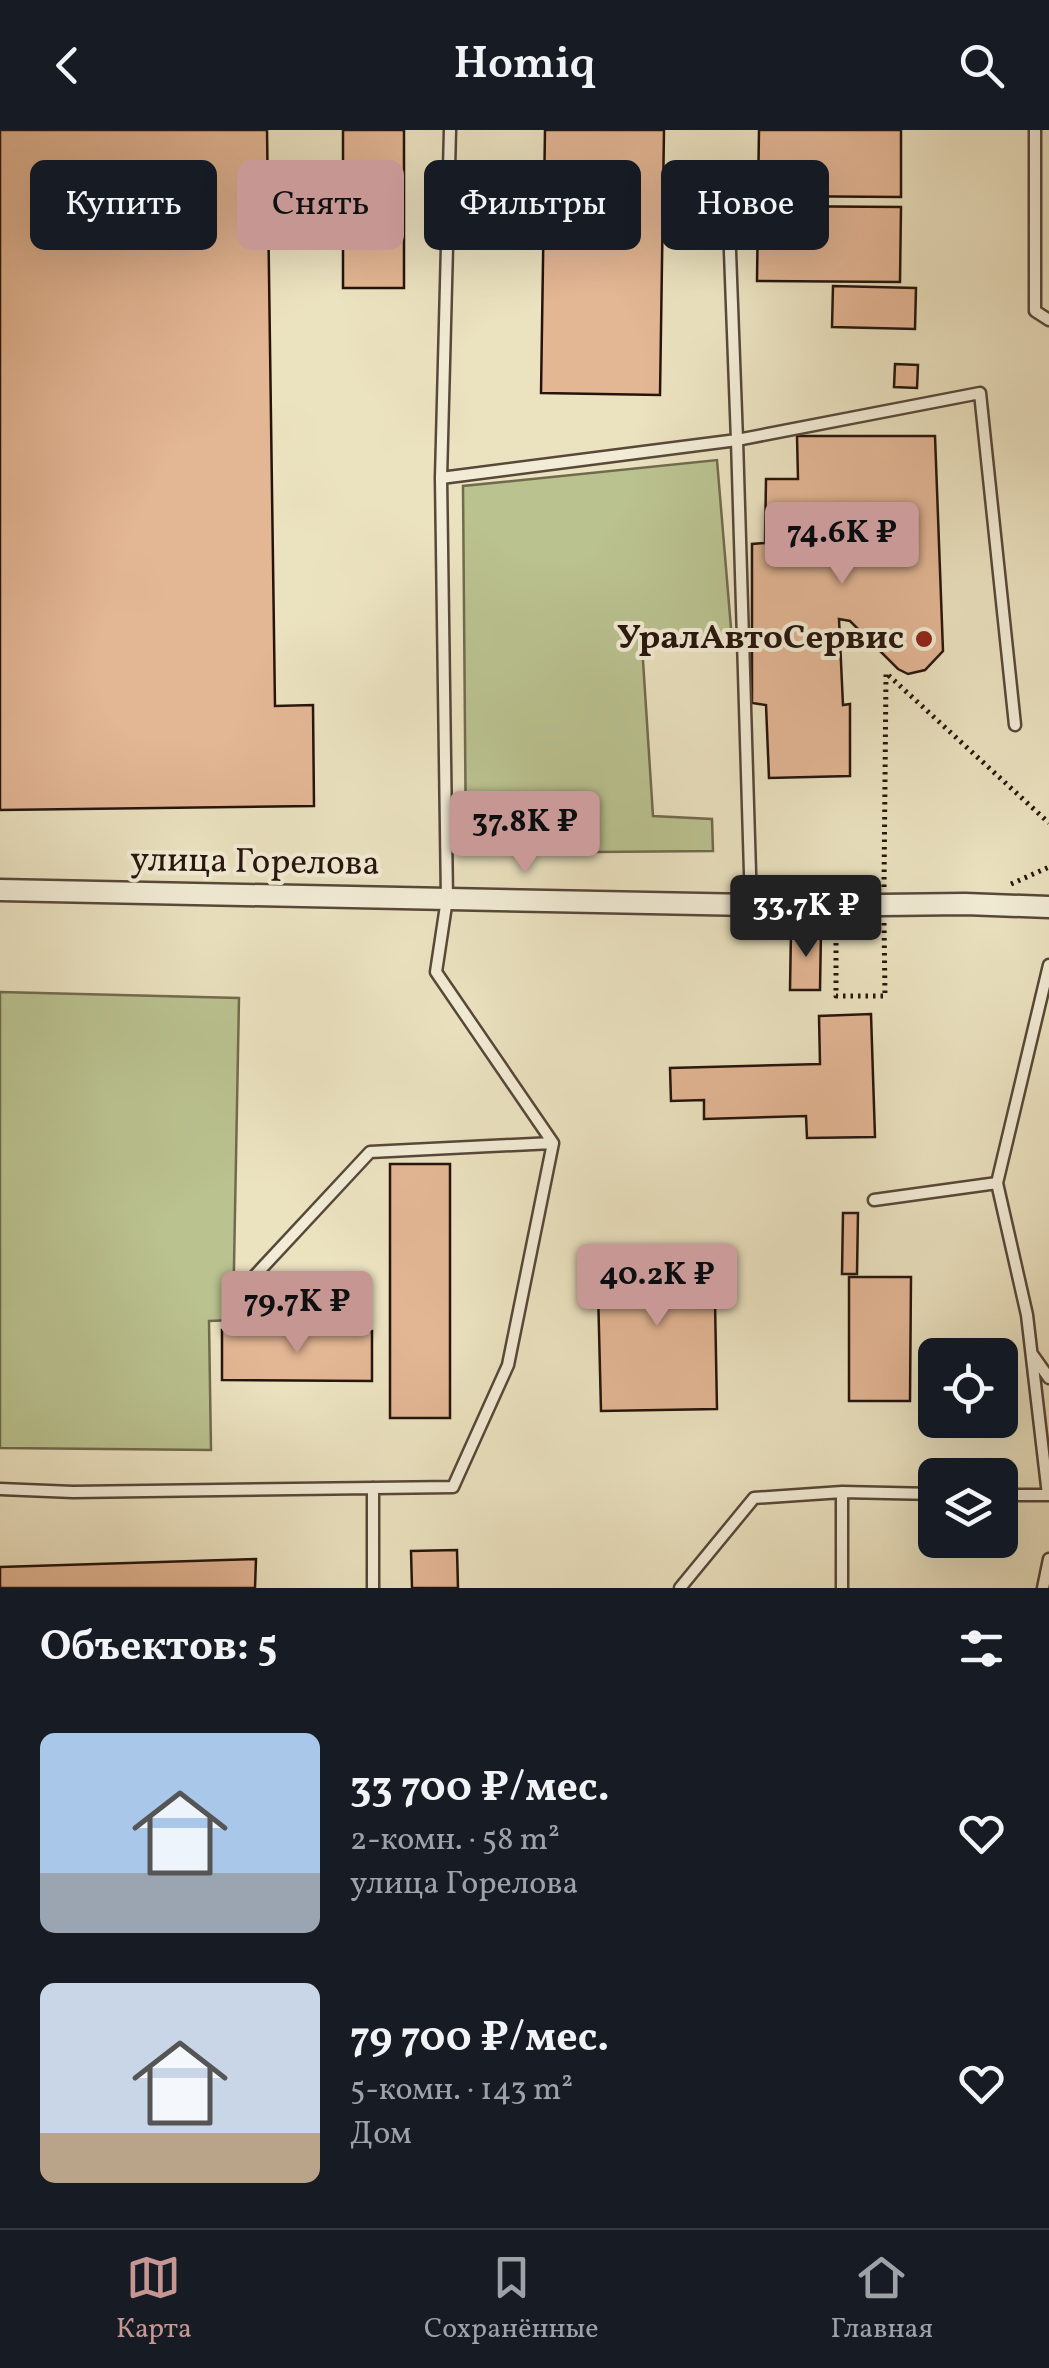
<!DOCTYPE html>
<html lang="ru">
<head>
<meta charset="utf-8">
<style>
  body { margin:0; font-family:Vollkorn,serif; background:#242831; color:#f1f3f6; height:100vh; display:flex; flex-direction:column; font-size:38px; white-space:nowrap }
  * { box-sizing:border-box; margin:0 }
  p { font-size:32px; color:#9ea1a6 }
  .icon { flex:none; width:55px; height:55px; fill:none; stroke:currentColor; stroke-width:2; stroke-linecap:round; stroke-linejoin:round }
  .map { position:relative; height:1458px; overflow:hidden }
  .sheet { display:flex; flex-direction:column; background:#171b24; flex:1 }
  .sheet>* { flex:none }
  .banner { position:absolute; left:30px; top:30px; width:990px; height:90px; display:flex; gap:20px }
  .controls { position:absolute; left:918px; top:1208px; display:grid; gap:20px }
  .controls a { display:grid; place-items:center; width:100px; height:100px; border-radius:15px; background:#171b24; box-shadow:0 10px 40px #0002; font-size:50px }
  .price { position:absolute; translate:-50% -85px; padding:0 22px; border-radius:10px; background:#c59692; color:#111; font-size:32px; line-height:65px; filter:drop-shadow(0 2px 5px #0008) }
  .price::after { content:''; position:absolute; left:50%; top:60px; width:30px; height:22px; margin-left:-15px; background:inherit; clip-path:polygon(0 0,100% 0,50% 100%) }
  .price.selected { background:#222; color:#fff }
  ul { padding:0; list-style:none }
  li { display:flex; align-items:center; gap:30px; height:250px; padding:0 40px }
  li span { display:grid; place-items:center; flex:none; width:280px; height:200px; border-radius:15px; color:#555 }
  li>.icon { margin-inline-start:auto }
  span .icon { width:120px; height:120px; fill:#fffc; stroke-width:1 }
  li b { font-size:42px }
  h2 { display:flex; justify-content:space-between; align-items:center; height:120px; padding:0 40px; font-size:42px }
  .tag { padding:0 35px; border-radius:15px; background:#171b24; box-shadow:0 10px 40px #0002; font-size:35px; line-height:90px }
  .tag.selected { background:#c59692; color:#111 }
  header { display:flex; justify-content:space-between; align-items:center; height:130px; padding:0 40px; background:#171b24; font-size:45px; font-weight:600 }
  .tabs { display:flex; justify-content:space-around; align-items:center; height:140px; border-top:2px solid #363941; background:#171b24; font-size:28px; color:#9ea1a6 }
  .tabs a { display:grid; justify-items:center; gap:5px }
  .tabs .selected { color:#c59692 }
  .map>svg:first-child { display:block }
</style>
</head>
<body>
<header><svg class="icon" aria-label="back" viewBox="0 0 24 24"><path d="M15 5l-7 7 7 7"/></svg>Homiq<svg class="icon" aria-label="search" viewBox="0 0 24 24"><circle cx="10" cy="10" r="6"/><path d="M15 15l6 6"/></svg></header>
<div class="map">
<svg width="1049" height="1458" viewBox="0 0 1049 1458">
  <rect width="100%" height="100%" fill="#ebe2c0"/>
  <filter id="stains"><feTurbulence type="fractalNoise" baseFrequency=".002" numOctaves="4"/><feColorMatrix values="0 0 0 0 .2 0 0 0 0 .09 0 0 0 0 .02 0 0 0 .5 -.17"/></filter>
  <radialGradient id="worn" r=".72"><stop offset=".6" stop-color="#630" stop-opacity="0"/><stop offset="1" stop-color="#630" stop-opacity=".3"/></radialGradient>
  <path fill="#bac290" stroke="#706b4e" stroke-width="2.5" d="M 717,330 L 732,510 L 642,515 L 653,686 L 712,689 L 713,721 L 466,723 L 463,356 Z
    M 0,862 L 239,868 L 233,1190 L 209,1191 L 211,1320 L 0,1318 Z"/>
  <path fill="#e3b694" stroke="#26140c" stroke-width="2.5" d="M 0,0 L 267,0 L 275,576 L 313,575 L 314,676 L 0,680 Z
    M 343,0 L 404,0 L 404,158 L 343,158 Z
    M 545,0 L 664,0 L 660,265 L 541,263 Z
    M 759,0 L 901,0 L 901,67 L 758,66 Z
    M 758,76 L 901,77 L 900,152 L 757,151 Z
    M 833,156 L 916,158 L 915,199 L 832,197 Z
    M 895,234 L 918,235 L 917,258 L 894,257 Z
    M 797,306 L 935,306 L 943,521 L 925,540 L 908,544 L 898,539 L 850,491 L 839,489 L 843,575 L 850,574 L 850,646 L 769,648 L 766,575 L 752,573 L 752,414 L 765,413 L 766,349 L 798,349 Z
    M 791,799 L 821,799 L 820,860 L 790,860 Z
    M 871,884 L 875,1007 L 807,1008 L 806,986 L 704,989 L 704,970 L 671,971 L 670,938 L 820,934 L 819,886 Z
    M 390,1034 L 450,1034 L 450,1288 L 390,1288 Z
    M 843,1083 L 858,1083 L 857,1144 L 842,1144 Z
    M 714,1118 L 717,1279 L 601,1281 L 597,1120 Z
    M 849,1147 L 911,1147 L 910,1271 L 849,1271 Z
    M 222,1200 L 372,1201 L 372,1251 L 222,1250 Z
    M 457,1420 L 458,1458 L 412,1458 L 411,1421 Z
    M 256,1429 L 255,1458 L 0,1458 L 0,1437 Z"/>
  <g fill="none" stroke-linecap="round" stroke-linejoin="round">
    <defs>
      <path id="lane" d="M 1035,0 L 1035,181 L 1049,190
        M 441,348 L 737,310 L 727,41
        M 751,776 L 737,310 L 980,263 L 1015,595
        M 997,1053 L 1049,835
        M 874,1070 L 997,1053 L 1027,1185 L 1048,1365 L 1000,1365
        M 249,1152 L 370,1022 L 553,1013
        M 1032,1224 L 1049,1248
        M 373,1358 L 373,1458
        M 0,1359 L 73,1362 L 453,1357 L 508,1235 L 553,1013 L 436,842 L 447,769 L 441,348 L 450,0
        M 842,1362 L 842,1458
        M 680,1458 L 754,1368 L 842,1362 L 935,1364
        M 1043,1458 L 1049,1429"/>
      <path id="street" d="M 0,760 L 797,776 L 965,774 L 1049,777"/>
    </defs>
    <use href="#lane" stroke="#574839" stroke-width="15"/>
    <use href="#street" stroke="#574839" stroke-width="25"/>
    <path stroke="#26140c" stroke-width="5" stroke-dasharray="2.5 5" stroke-linecap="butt" d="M 1011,754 L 1049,737
      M 884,757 L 886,543 L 1049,693
      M 836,798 L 836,866 L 885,866 L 884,793"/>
    <use href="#lane" stroke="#f2ecd6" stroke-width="10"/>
    <use href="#street" stroke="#f2ecd6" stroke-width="20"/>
  </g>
  <circle fill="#8f2418" stroke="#f2ecd6" stroke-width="4" cx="924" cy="509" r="10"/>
  <g text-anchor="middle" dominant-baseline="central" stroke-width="8" stroke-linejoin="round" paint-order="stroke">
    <g font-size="35" font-weight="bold" fill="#26140c" stroke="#f2ecd6" text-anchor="end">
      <text x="904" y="509">УралАвтоСервис</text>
    </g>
    <g font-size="35" fill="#26140c" stroke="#f2ecd6">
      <text transform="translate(255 733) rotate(1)">улица Горелова</text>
    </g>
  </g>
  <rect width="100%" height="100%" filter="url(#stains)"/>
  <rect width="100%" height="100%" fill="url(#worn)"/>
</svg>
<div class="controls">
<a><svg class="icon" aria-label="locate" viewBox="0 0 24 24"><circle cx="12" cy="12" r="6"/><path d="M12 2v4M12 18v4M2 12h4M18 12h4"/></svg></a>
<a><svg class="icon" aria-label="layers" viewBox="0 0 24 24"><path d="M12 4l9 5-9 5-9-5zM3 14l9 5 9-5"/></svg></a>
</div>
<b class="price" style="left:842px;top:457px">74.6K ₽</b>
<b class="price" style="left:525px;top:746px">37.8K ₽</b>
<b class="price selected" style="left:806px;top:830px">33.7K ₽</b>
<b class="price" style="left:657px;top:1199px">40.2K ₽</b>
<b class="price" style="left:297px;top:1226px">79.7K ₽</b>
<div class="banner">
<a class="tag">Купить</a>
<a class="tag selected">Снять</a>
<a class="tag">Фильтры</a>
<a class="tag">Новое</a>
</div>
</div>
<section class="sheet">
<h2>Объектов: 5<svg class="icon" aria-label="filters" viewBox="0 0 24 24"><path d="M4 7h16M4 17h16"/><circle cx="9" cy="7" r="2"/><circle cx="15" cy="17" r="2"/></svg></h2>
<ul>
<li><span style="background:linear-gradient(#a9c7e8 70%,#9aa5b1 0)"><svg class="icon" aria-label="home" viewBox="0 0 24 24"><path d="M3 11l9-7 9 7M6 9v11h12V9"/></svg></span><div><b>33 700 ₽/мес.</b><p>2-комн. · 58 m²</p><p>улица Горелова</p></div><svg class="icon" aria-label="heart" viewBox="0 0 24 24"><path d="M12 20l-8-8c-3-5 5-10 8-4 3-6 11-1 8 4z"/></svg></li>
<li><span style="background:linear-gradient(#c9d6e8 75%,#b9a48a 0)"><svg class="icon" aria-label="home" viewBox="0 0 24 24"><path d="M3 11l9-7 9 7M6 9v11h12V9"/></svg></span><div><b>79 700 ₽/мес.</b><p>5-комн. · 143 m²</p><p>Дом</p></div><svg class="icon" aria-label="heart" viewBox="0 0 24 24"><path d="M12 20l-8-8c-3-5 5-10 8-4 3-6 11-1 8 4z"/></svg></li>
</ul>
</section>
<nav class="tabs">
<a class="selected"><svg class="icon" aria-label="map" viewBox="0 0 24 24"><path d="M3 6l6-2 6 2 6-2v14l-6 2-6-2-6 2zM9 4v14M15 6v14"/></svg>Карта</a>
<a><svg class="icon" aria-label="saved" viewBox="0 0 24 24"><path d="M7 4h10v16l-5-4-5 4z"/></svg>Сохранённые</a>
<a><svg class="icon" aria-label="home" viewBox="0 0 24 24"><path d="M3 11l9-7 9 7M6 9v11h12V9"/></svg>Главная</a>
</nav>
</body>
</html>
